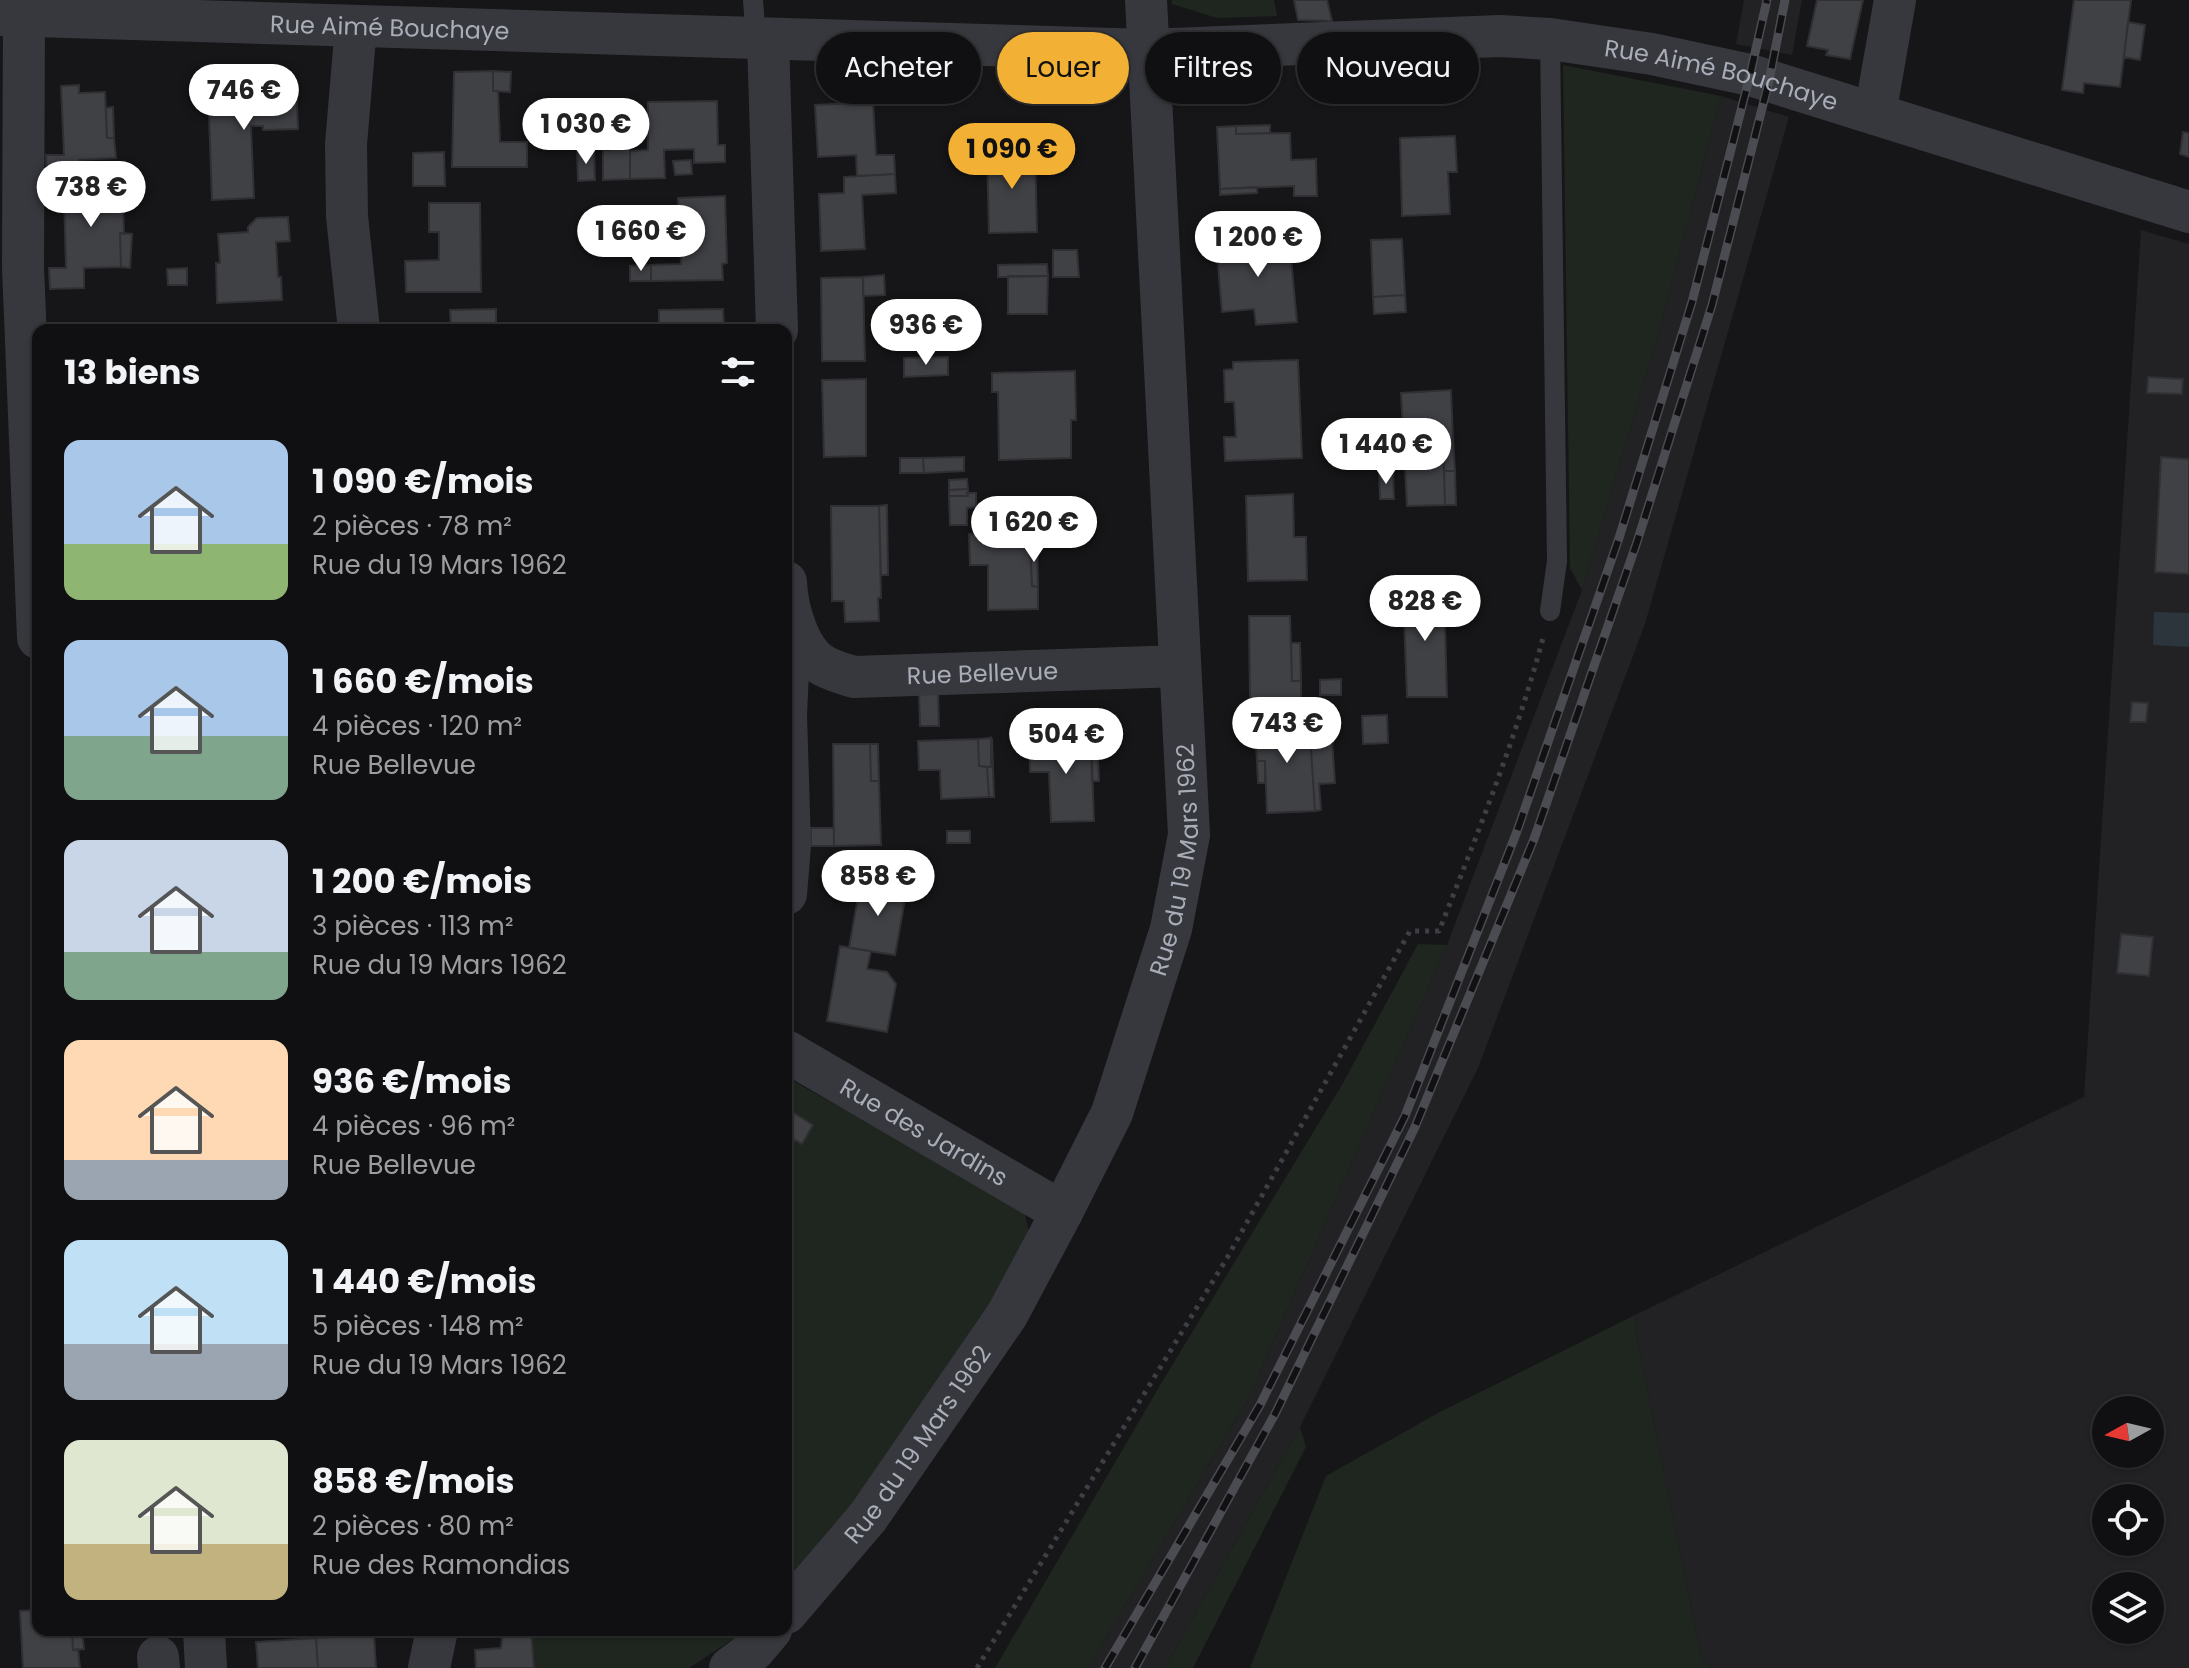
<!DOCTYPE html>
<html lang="fr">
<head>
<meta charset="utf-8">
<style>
  body { margin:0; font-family:Poppins,sans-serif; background:#19191b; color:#f1f3f6; height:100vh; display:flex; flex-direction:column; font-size:30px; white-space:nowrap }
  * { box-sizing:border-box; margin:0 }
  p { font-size:26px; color:#9c9d9f }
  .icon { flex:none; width:44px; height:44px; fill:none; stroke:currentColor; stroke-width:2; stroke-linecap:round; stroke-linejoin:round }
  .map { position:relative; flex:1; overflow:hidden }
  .details { position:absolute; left:32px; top:324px; width:760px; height:1312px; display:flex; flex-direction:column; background:#101012; border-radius:16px; box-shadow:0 2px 6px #0004,0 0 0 2px #303032 }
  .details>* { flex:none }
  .hud { position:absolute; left:816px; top:32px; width:760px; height:72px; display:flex; gap:16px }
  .needle { width:52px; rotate:262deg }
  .tools { position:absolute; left:2092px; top:1396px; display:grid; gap:16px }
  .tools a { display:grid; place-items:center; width:72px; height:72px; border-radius:50%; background:#101012; box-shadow:0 2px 6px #0004,0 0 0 2px #303032; font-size:40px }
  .price { position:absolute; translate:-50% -68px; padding:0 18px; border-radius:28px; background:#fff; color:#222; font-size:26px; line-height:52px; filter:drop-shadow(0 2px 4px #0008) }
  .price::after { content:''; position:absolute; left:50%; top:48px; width:24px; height:18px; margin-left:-12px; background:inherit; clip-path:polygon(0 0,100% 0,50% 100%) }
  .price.on { background:#f2b134; color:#111 }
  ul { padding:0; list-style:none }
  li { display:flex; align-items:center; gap:24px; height:200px; padding:0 32px }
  li span { display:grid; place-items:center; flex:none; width:224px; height:160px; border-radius:16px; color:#555 }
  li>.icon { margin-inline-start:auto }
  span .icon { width:96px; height:96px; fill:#fffc; stroke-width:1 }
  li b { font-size:34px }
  h2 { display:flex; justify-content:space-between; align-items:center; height:96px; padding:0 32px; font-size:34px }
  .chip { padding:0 28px; border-radius:36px; background:#101012; box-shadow:0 2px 6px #0004,0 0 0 2px #303032; font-size:28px; line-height:72px }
  .chip.on { background:#f2b134; color:#111 }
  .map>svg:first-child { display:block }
</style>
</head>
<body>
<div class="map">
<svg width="2189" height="1668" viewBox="0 0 2189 1668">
  <rect width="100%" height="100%" fill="#161618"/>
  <path fill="#222225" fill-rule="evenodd" d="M 1744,0 L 1802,0 L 1792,55 L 1736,44 Z
    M 1721,96 L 1789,117 L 1645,624 L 1478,1068 L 1300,1427 L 1165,1668 L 1088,1668 L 1249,1397 L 1447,945 L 1582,590 L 1658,335 Z
    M 2141,230 L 2189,244 L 2189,1668 L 1711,1668 L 1701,1657 L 1638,1344 L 1635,1315 L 2084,1097 ZM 2106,1410 L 2150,1410 L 2150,1454 L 2106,1454 ZM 2106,1498 L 2150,1498 L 2150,1542 L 2106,1542 ZM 2106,1586 L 2150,1586 L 2150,1630 L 2106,1630 Z"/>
  <path fill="#1e261f" d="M 1172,0 L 1274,0 L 1277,16 L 1217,18 L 1172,4 Z
    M 1563,65 L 1721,96 L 1658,335 L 1582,590 L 1570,568 Z
    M 1418,944 L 1447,945 L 1249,1397 L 1088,1668 L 995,1668 L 1159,1387 L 1343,1083 Z
    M 786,1077 L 1005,1199 L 1025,1214 L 1030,1237 L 937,1398 L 786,1591 L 786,1155 L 795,1140 L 802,1144 L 786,1108 Z
    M 1635,1315 L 1638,1344 L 1701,1657 L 1711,1668 L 1250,1668 L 1326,1476 L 1438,1413 Z
    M 1300,1427 L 1306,1447 L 1193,1668 L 1165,1668 Z
    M 531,1630 L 747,1630 L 689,1668 L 534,1668 Z"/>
  <path fill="#2c353c" d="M 2154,612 L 2189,613 L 2189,647 L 2153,645 Z"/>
  <path fill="#404145" stroke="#303034" stroke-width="2" d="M 1294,0 L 1327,0 L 1332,21 L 1298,20 Z
    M 1817,0 L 1863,0 L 1850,59 L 1826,55 L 1828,50 L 1807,46 Z
    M 2074,0 L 2131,0 L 2120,87 L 2084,83 L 2083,93 L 2062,90 Z
    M 2128,22 L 2145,25 L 2140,60 L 2124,57 Z
    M 493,71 L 493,91 L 498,91 L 500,142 L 527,142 L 527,167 L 452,167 L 454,72 Z
    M 493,71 L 511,72 L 510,92 L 493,91 Z
    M 296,83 L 298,129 L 263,130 L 263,126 L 251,126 L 254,198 L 212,200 L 208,87 Z
    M 79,85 L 79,93 L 105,92 L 107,138 L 114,138 L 116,158 L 79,160 L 80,176 L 47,177 L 46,155 L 64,155 L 61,86 Z
    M 717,101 L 718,145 L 725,145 L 725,162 L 694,163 L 694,149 L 664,150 L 665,178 L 630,179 L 630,151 L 648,150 L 648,102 Z
    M 873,102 L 876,155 L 894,155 L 895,174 L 857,176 L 856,155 L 818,157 L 815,105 Z
    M 113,107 L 114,138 L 107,138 L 106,108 Z
    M 1270,125 L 1270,133 L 1236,134 L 1236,126 Z
    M 1236,126 L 1236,134 L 1290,133 L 1291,160 L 1316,159 L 1317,196 L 1294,196 L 1294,186 L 1220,189 L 1217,127 Z
    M 2183,132 L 2189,133 L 2189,157 L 2180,154 Z
    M 1455,136 L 1457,172 L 1448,172 L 1450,214 L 1402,216 L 1400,138 Z
    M 610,145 L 630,145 L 630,179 L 603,180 L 603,150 L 609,150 Z
    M 1035,149 L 1037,232 L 989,233 L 987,150 Z
    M 577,151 L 594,151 L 595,180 L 578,181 Z
    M 444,152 L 445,186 L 413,186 L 413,153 Z
    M 691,160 L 692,174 L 675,175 L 673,161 Z
    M 122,174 L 124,234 L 120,233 L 121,267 L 84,268 L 84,288 L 50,289 L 49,268 L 66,268 L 64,195 L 77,194 L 76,176 Z
    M 895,174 L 896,193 L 862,195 L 865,249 L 821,251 L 819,194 L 844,193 L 844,177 Z
    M 1257,187 L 1257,193 L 1220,195 L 1220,189 Z
    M 725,196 L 727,263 L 722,264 L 723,280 L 651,281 L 651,265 L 681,264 L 678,198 Z
    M 429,203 L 480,203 L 481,292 L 406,292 L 405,261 L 439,260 L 439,232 L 429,232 Z
    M 288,217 L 290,241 L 276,242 L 278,277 L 281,277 L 282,300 L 217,303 L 216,263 L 220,263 L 218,234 L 248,232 L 248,227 L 257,218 Z
    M 120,233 L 132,234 L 130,268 L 121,267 Z
    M 1289,236 L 1297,322 L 1256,325 L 1254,309 L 1222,312 L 1216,242 Z
    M 1402,239 L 1405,295 L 1373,297 L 1371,240 Z
    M 1053,250 L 1077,250 L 1079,277 L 1053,277 Z
    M 1047,264 L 1048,276 L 998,277 L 998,265 Z
    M 651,265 L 651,281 L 630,281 L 630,266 Z
    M 187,268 L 187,285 L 168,285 L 167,269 Z
    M 884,275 L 885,295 L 863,296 L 863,277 Z
    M 1008,276 L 1048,276 L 1047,314 L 1008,314 Z
    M 863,277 L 865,361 L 822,361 L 821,278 Z
    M 1405,295 L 1406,312 L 1374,314 L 1373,297 Z
    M 496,309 L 496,330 L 451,330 L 450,310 Z
    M 723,309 L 724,330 L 659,330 L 659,310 Z
    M 948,357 L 948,375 L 904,377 L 904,358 Z
    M 1298,360 L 1302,458 L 1225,461 L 1224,437 L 1236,437 L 1234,402 L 1225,402 L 1224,370 L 1233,369 L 1233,362 Z
    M 1075,371 L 1076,420 L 1071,420 L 1071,458 L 999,460 L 998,392 L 992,392 L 992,373 Z
    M 2148,377 L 2183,379 L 2182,394 L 2147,393 Z
    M 866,379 L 866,456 L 824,457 L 822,380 Z
    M 1451,390 L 1453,439 L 1443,440 L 1445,505 L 1407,506 L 1401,393 Z
    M 1453,439 L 1455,471 L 1444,471 L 1443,440 Z
    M 964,457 L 964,471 L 924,473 L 923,458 Z
    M 2161,457 L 2189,459 L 2189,574 L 2155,572 Z
    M 900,458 L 923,458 L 924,473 L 900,473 Z
    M 1444,471 L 1455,471 L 1456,505 L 1445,505 Z
    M 1379,472 L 1393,472 L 1394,499 L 1380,499 Z
    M 967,479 L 968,489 L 949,490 L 949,480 Z
    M 968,489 L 968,496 L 949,496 L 949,490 Z
    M 967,493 L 976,493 L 976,507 L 967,508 L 967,525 L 950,525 L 949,496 L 968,496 Z
    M 1293,494 L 1294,537 L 1306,537 L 1307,580 L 1248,581 L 1246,496 Z
    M 887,505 L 888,575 L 881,575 L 879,506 Z
    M 831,506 L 879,506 L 881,598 L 878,598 L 879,621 L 845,622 L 844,601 L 832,601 Z
    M 969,534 L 988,534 L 988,544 L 1030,543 L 1032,586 L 1038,587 L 1038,609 L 988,610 L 988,565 L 970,565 Z
    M 1030,543 L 1037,543 L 1038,587 L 1032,586 Z
    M 1444,589 L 1447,697 L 1407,697 L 1403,590 Z
    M 1249,616 L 1290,616 L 1292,681 L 1301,681 L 1301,700 L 1250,700 Z
    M 1291,643 L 1300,643 L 1301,681 L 1292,681 Z
    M 1341,679 L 1341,695 L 1320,695 L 1320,680 Z
    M 919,692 L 938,692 L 939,726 L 920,726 Z
    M 2132,702 L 2148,703 L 2146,722 L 2130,722 Z
    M 1387,715 L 1388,743 L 1363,744 L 1362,716 Z
    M 1309,719 L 1315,811 L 1267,813 L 1265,761 L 1257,761 L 1254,722 Z
    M 1309,719 L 1313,719 L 1314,739 L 1332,738 L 1335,783 L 1319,784 L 1321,810 L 1315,811 Z
    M 1091,737 L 1097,737 L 1099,781 L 1092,781 Z
    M 1091,737 L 1094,821 L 1051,822 L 1049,772 L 1030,772 L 1029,739 Z
    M 991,738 L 992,739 L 994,797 L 989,797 L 987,767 L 991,767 Z
    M 991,738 L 991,767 L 979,766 L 978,739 Z
    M 978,739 L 979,766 L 987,767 L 989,797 L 941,799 L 940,770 L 919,770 L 918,741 Z
    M 833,744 L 870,744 L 871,781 L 879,781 L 881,845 L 834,846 Z
    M 870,744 L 878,744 L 879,781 L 871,781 Z
    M 1257,761 L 1265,761 L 1265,783 L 1258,783 Z
    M 811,828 L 834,828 L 834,846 L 811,846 Z
    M 947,831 L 970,831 L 970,843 L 947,843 Z
    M 861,880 L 907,888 L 895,955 L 849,948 Z
    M 2121,934 L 2153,937 L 2149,976 L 2117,973 Z
    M 840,946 L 871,951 L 867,969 L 887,972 L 896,984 L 887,1032 L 827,1021 Z
    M 786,1108 L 813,1125 L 802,1144 L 795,1140 L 786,1155 Z
    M 38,1610 L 38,1630 L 72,1630 L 73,1650 L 78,1649 L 80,1668 L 23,1668 L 20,1611 Z
    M 72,1630 L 82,1630 L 84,1649 L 73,1650 Z
    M 503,1630 L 531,1630 L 534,1668 L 476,1668 L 475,1650 L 501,1648 Z
    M 374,1635 L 376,1668 L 318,1668 L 316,1638 Z
    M 316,1638 L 318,1668 L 258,1668 L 256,1642 Z"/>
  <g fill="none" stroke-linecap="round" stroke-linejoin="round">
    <path stroke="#3d3f44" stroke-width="5" stroke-dasharray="4 6" stroke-linecap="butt" d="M 977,1668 L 1227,1258 L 1410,931 L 1439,931 C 1477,835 1516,739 1543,638"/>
    <path stroke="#37383d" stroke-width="20" d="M 753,0 L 756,40
      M 1550,611 L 1557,561 L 1550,39"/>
    <g stroke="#37383d" stroke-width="42">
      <path id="s1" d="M 0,15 L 1147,50 L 1500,36 L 1550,39 L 1652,54 L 1750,75 L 2189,212"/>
      <path d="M 24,16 L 23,267 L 38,638"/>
      <path d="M 356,26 L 346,144 L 347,216 L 359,330"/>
      <path d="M 768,40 L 777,330"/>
      <path d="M 1875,114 L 1895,0"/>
      <path id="s2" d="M 786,582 C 787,608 799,653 824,666 C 833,671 844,674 854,677 L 1180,666"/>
      <path d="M 786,894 L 790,845 L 786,715 L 788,672 L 800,640"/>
      <path id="s3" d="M 786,1051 L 1062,1212"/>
      <path id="s4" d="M 786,1613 L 868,1517 L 1007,1315 L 1062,1212 L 1112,1113 L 1171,929 L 1189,835 L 1146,0"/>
      <path d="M 204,1630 L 206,1668"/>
      <path d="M 158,1657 L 159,1668"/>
      <path d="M 429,1668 L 437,1630"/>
      <path d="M 730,1668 L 754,1650 L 771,1630"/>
    </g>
    <defs>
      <path id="rail" d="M 1105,1668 L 1260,1405 L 1405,1116 L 1516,834 L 1619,538 L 1692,302 L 1750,75 L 1767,0
        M 1135,1668 L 1276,1412 L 1415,1127 L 1534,839 L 1637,542 L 1712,305 L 1769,81 L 1785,0"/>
    </defs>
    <use href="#rail" stroke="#4a4c52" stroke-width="9"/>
    <use href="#rail" stroke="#111113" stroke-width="6" stroke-dasharray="18" stroke-linecap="butt"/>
  </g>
  <g text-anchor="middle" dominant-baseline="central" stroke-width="7" stroke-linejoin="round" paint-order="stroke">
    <g font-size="24" fill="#a8adb8" stroke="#111113">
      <text stroke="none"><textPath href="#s1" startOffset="390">Rue Aimé Bouchaye</textPath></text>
      <text stroke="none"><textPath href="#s1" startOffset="1726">Rue Aimé Bouchaye</textPath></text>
      <text stroke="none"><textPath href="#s2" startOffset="256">Rue Bellevue</textPath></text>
      <text stroke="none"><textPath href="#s4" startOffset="862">Rue du 19 Mars 1962</textPath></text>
      <text stroke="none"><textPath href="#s3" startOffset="160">Rue des Jardins</textPath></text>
      <text stroke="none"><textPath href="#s4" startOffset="214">Rue du 19 Mars 1962</textPath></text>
    </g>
  </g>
</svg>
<div class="tools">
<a><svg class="needle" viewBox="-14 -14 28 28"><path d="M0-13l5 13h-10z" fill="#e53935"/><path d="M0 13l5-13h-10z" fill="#9c9d9f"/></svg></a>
<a><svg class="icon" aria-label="locate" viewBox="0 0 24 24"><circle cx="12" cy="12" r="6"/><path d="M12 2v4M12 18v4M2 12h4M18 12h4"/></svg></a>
<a><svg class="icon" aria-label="layers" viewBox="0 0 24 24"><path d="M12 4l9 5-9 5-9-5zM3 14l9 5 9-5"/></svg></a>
</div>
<b class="price" style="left:244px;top:132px">746 €</b>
<b class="price" style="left:586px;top:166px">1 030 €</b>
<b class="price on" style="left:1012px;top:191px">1 090 €</b>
<b class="price" style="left:91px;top:229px">738 €</b>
<b class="price" style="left:641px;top:273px">1 660 €</b>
<b class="price" style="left:1258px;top:279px">1 200 €</b>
<b class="price" style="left:926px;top:367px">936 €</b>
<b class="price" style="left:1386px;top:486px">1 440 €</b>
<b class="price" style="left:1034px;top:564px">1 620 €</b>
<b class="price" style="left:1425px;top:643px">828 €</b>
<b class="price" style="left:1287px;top:765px">743 €</b>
<b class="price" style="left:1066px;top:776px">504 €</b>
<b class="price" style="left:878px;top:918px">858 €</b>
<div class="hud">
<a class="chip">Acheter</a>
<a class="chip on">Louer</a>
<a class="chip">Filtres</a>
<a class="chip">Nouveau</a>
</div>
<section class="details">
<h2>13 biens<svg class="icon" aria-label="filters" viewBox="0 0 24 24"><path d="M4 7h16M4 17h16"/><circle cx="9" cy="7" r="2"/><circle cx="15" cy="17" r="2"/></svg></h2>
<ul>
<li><span style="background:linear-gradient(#a9c7e8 65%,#8fb573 0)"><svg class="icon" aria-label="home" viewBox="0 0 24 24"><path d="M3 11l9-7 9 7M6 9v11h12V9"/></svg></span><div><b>1 090 €/mois</b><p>2 pièces · 78 m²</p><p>Rue du 19 Mars 1962</p></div></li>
<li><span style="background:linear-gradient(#a9c7e8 60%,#7fa58c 0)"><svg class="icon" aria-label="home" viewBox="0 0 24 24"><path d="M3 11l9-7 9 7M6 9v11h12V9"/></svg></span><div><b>1 660 €/mois</b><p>4 pièces · 120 m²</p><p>Rue Bellevue</p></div></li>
<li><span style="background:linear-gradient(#c9d6e8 70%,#7fa58c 0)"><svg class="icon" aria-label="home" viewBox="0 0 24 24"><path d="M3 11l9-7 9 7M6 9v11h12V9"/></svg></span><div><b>1 200 €/mois</b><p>3 pièces · 113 m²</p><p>Rue du 19 Mars 1962</p></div></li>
<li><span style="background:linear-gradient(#ffd9b3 75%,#9aa5b1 0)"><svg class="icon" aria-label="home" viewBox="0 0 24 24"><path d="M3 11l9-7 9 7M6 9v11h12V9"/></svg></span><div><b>936 €/mois</b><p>4 pièces · 96 m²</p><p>Rue Bellevue</p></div></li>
<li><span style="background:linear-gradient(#bfe0f5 65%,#9aa5b1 0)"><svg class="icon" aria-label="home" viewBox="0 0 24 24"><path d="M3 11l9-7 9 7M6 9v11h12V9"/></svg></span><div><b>1 440 €/mois</b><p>5 pièces · 148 m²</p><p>Rue du 19 Mars 1962</p></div></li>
<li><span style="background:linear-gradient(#dfe7d0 65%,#c2b280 0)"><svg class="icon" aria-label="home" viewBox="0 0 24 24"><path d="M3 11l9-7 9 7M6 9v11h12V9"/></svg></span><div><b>858 €/mois</b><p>2 pièces · 80 m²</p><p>Rue des Ramondias</p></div></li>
</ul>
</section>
</div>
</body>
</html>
